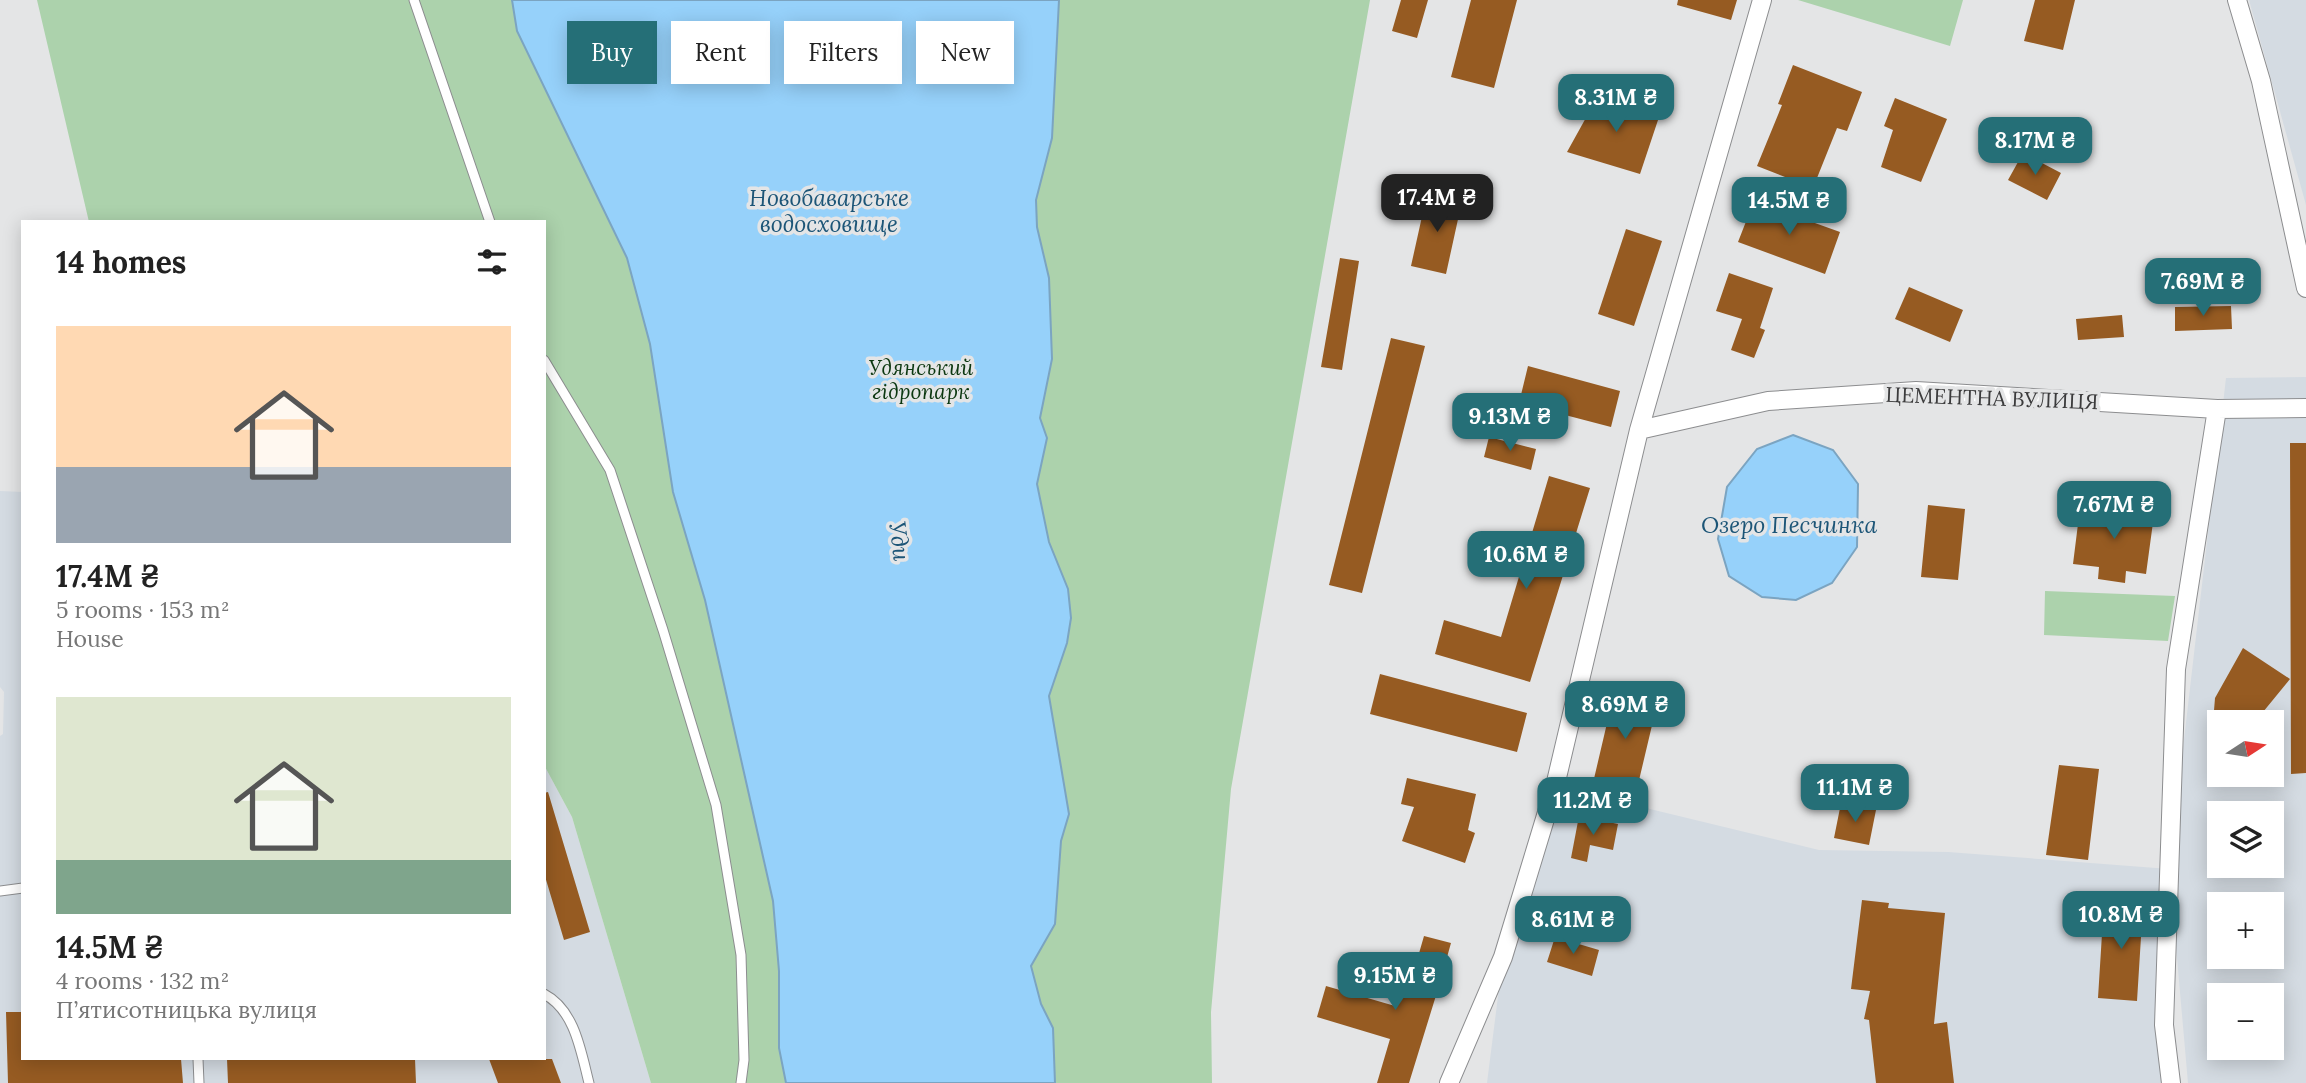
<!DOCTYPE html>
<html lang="en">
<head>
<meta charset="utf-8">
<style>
  body { margin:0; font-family:Lora,serif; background:#f6f6f6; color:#222; height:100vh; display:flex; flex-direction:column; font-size:26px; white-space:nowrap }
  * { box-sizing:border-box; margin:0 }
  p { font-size:23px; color:#767676 }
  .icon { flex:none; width:38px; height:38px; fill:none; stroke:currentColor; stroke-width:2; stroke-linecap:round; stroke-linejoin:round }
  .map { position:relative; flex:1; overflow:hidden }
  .drawer { position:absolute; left:21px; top:220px; width:525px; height:840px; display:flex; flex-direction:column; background:#fff; border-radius:0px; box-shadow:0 4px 18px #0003 }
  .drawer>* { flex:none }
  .top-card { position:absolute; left:567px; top:21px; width:665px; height:63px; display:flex; gap:14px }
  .needle { width:46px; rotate:78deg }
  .controls { position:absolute; left:2207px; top:710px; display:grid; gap:14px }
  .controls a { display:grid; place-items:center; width:77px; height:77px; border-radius:0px; background:#fff; box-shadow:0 4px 18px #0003; font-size:35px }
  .price { position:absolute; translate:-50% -60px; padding:0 16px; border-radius:14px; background:#256f77; color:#fff; font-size:23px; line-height:46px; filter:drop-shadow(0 2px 4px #0008) }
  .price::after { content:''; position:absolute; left:50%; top:42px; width:21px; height:16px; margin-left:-10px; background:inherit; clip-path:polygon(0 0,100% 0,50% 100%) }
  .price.active { background:#222; color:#fff }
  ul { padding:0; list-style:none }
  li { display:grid; align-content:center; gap:14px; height:371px; padding:0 35px }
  li span { display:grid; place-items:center; height:217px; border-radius:0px; color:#555 }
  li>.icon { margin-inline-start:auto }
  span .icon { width:126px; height:126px; fill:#fffc; stroke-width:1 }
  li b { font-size:30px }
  h2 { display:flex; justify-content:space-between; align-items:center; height:84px; padding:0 35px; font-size:30px }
  .chip { padding:0 24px; border-radius:0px; background:#fff; box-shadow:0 4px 18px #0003; font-size:24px; line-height:63px }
  .chip.active { background:#256f77; color:#fff }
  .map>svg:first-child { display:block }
</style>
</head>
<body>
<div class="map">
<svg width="2306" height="1083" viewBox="0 0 2306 1083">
  <rect width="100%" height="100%" fill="#e4e5e6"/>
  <path fill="#d4dbe2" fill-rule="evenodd" d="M 2249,0 L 2306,0 L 2306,205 Z
    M 2306,377 L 2306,1083 L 2188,1083 L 2170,878 L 2171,1083 L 1487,1083 L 1503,957 L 1555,786 L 1819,850 L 1948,852 L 2169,869 L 2226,378 ZM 2219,723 L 2272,723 L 2272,775 L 2219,775 ZM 2219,814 L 2272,814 L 2272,866 L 2219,866 ZM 2219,905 L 2272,905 L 2272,957 L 2219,957 ZM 2219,996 L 2272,996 L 2272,1048 L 2219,1048 Z
    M 0,491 L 23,492 L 23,1059 L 544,1059 L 544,765 L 572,817 L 651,1083 L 0,1083 L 0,736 L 3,734 L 4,692 L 0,687 Z"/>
  <path fill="#acd2ac" d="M 37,0 L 1370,0 L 1231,789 L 1211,1012 L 1212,1083 L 651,1083 L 572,817 L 544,765 L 544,222 L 89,222 Z
    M 1798,0 L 1963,0 L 1950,46 Z
    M 2045,591 L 2175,596 L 2168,641 L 2044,635 Z"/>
  <path fill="#96d1fa" stroke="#7ba4c1" stroke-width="2" d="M 512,0 L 1059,0 L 1052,138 L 1036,200 L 1037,227 L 1049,278 L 1052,359 L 1040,418 L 1047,438 L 1037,484 L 1049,542 L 1068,589 L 1071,618 L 1067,643 L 1049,696 L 1069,814 L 1061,841 L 1055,924 L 1031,966 L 1041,1004 L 1053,1028 L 1055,1083 L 786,1083 L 779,1048 L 779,971 L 773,901 L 705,600 L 673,492 L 650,344 L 627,258 L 517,31 Z
    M 1793,435 L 1833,450 L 1858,484 L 1857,547 L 1832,583 L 1796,600 L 1762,597 L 1729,576 L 1718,539 L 1727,487 L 1757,449 Z"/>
  <path fill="#965b22" d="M 1401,0 L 1428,0 L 1417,38 L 1392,31 Z
    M 1471,0 L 1517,0 L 1494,88 L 1451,77 Z
    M 1678,0 L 1737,0 L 1731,20 L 1677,5 Z
    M 2035,0 L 2075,0 L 2063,50 L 2024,41 Z
    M 1793,65 L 1862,92 L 1847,131 L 1837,128 L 1813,188 L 1757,166 L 1782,105 L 1778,104 Z
    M 1598,96 L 1661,111 L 1640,174 L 1567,152 Z
    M 1895,98 L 1947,119 L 1921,182 L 1881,167 L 1893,130 L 1884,126 Z
    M 2023,153 L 2061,173 L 2047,200 L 2008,180 Z
    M 1427,194 L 1462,201 L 1446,274 L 1411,266 Z
    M 1754,201 L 1840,232 L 1825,274 L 1738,242 Z
    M 1626,229 L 1662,241 L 1634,326 L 1598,314 Z
    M 1340,258 L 1359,261 L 1342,370 L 1321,367 Z
    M 1729,273 L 1773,288 L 1760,328 L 1765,330 L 1754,358 L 1731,350 L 1742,319 L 1716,311 Z
    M 1909,287 L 1963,310 L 1950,342 L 1895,319 Z
    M 2231,306 L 2232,329 L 2175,331 L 2175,307 Z
    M 2122,315 L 2124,337 L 2078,340 L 2076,319 Z
    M 1391,338 L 1425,346 L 1362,593 L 1329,585 Z
    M 1528,366 L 1620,391 L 1611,427 L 1519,403 Z
    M 1489,437 L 1536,449 L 1531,470 L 1484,457 Z
    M 2290,443 L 2306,443 L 2306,773 L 2291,774 Z
    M 1549,476 L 1590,488 L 1530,682 L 1435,654 L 1444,620 L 1501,637 Z
    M 2108,497 L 2127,499 L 2126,512 L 2154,515 L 2146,574 L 2126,571 L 2125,583 L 2098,579 L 2099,567 L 2073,564 L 2080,508 L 2106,512 Z
    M 1928,505 L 1965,509 L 1958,580 L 1921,577 Z
    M 2243,648 L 2290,679 L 2254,723 L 2213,723 L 2215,698 Z
    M 1380,674 L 1527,713 L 1517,752 L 1370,714 Z
    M 1615,689 L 1658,700 L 1636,793 L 1593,783 Z
    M 2059,765 L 2099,769 L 2088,860 L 2046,855 Z
    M 1407,778 L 1476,794 L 1468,830 L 1475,833 L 1465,863 L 1402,841 L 1414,807 L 1401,804 Z
    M 548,792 L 590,932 L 564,940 L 544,873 L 544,793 Z
    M 1841,803 L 1876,810 L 1869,845 L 1834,838 Z
    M 1579,816 L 1618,824 L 1613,850 L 1590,845 L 1587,862 L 1571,858 Z
    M 1862,900 L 1889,903 L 1888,908 L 1945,913 L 1934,1024 L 1947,1022 L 1954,1083 L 1876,1083 L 1869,1020 L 1864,1019 L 1870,991 L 1851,989 Z
    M 2104,902 L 2143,905 L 2137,1001 L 2098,998 Z
    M 1424,936 L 1451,943 L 1438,989 L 1409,1083 L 1377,1083 L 1390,1039 L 1317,1017 L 1326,986 L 1395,1006 L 1401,985 L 1409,988 Z
    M 1555,937 L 1599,950 L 1592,976 L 1547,962 Z
    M 6,1012 L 23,1012 L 23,1059 L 181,1059 L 183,1083 L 8,1083 Z
    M 227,1059 L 415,1059 L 416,1083 L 228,1083 Z
    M 489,1059 L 552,1059 L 561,1083 L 498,1083 Z"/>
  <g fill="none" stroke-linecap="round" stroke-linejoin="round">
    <defs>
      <path id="service" d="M 414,0 L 490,222
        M 544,360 L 610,470 L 663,630 L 716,805 L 741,955 L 744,1060 L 741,1083
        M 0,891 L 23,888
        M 544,994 C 575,1010 581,1052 589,1083
        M 198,1059 L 199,1083"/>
      <path id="minor" d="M 2237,0 L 2261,81 L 2306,288
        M 1639,430 L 1768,401 L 1916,391 L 2217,409 L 2306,408
        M 1449,1083 L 1503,957 L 1555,786 L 1639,430 L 1762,0
        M 2171,1083 L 2164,1025 L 2176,669 L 2217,409"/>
    </defs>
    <use href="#service" stroke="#8c8d8f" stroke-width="11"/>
    <use href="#minor" stroke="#8c8d8f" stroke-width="20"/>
    <use href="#service" stroke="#fff" stroke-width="9"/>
    <use href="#minor" stroke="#fff" stroke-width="18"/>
  </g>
  <g text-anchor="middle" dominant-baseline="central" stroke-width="7" stroke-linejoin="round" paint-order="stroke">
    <g font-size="21" font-style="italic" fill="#0b3710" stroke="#e4e5e6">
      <text x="921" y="367">Удянський<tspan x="921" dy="24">гідропарк</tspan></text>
    </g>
    <g font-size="21" fill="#3b3b3c" stroke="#e4e5e6">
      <text transform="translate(1992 398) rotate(2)">ЦЕМЕНТНА ВУЛИЦЯ</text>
    </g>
    <g font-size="23" font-style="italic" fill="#1c5577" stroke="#e4e5e6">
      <text x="829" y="197">Новобаварське<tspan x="829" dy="26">водосховище</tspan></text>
      <text x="1789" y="524">Озеро Песчинка</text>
      <text transform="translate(900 541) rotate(83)">Уди</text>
    </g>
  </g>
</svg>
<div class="controls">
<a><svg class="needle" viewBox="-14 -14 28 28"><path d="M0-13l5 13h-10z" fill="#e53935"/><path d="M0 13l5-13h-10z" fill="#767676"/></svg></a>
<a><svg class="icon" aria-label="layers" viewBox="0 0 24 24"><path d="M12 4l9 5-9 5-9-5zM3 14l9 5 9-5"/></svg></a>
<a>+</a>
<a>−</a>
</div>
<b class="price" style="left:1616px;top:134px">8.31M ₴</b>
<b class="price" style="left:2035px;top:177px">8.17M ₴</b>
<b class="price active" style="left:1437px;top:234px">17.4M ₴</b>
<b class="price" style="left:1789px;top:237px">14.5M ₴</b>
<b class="price" style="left:2203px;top:318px">7.69M ₴</b>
<b class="price" style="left:1510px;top:453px">9.13M ₴</b>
<b class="price" style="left:2114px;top:541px">7.67M ₴</b>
<b class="price" style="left:1526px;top:591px">10.6M ₴</b>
<b class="price" style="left:1625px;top:741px">8.69M ₴</b>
<b class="price" style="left:1855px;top:824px">11.1M ₴</b>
<b class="price" style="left:1593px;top:837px">11.2M ₴</b>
<b class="price" style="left:2121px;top:951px">10.8M ₴</b>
<b class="price" style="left:1573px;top:956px">8.61M ₴</b>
<b class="price" style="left:1395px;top:1012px">9.15M ₴</b>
<div class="top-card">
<a class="chip active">Buy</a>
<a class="chip">Rent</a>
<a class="chip">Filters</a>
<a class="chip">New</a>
</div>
<section class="drawer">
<h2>14 homes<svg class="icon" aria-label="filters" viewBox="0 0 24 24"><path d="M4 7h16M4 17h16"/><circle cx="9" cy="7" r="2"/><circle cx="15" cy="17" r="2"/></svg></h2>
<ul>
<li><span style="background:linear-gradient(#ffd9b3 65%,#9aa5b1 0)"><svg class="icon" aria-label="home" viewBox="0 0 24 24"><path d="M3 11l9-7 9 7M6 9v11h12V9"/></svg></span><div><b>17.4M ₴</b><p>5 rooms · 153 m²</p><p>House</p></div></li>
<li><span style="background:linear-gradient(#dfe7d0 75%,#7fa58c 0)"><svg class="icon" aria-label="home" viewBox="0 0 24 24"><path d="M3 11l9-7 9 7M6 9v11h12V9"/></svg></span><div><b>14.5M ₴</b><p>4 rooms · 132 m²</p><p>П’ятисотницька вулиця</p></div></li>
</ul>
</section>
</div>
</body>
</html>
